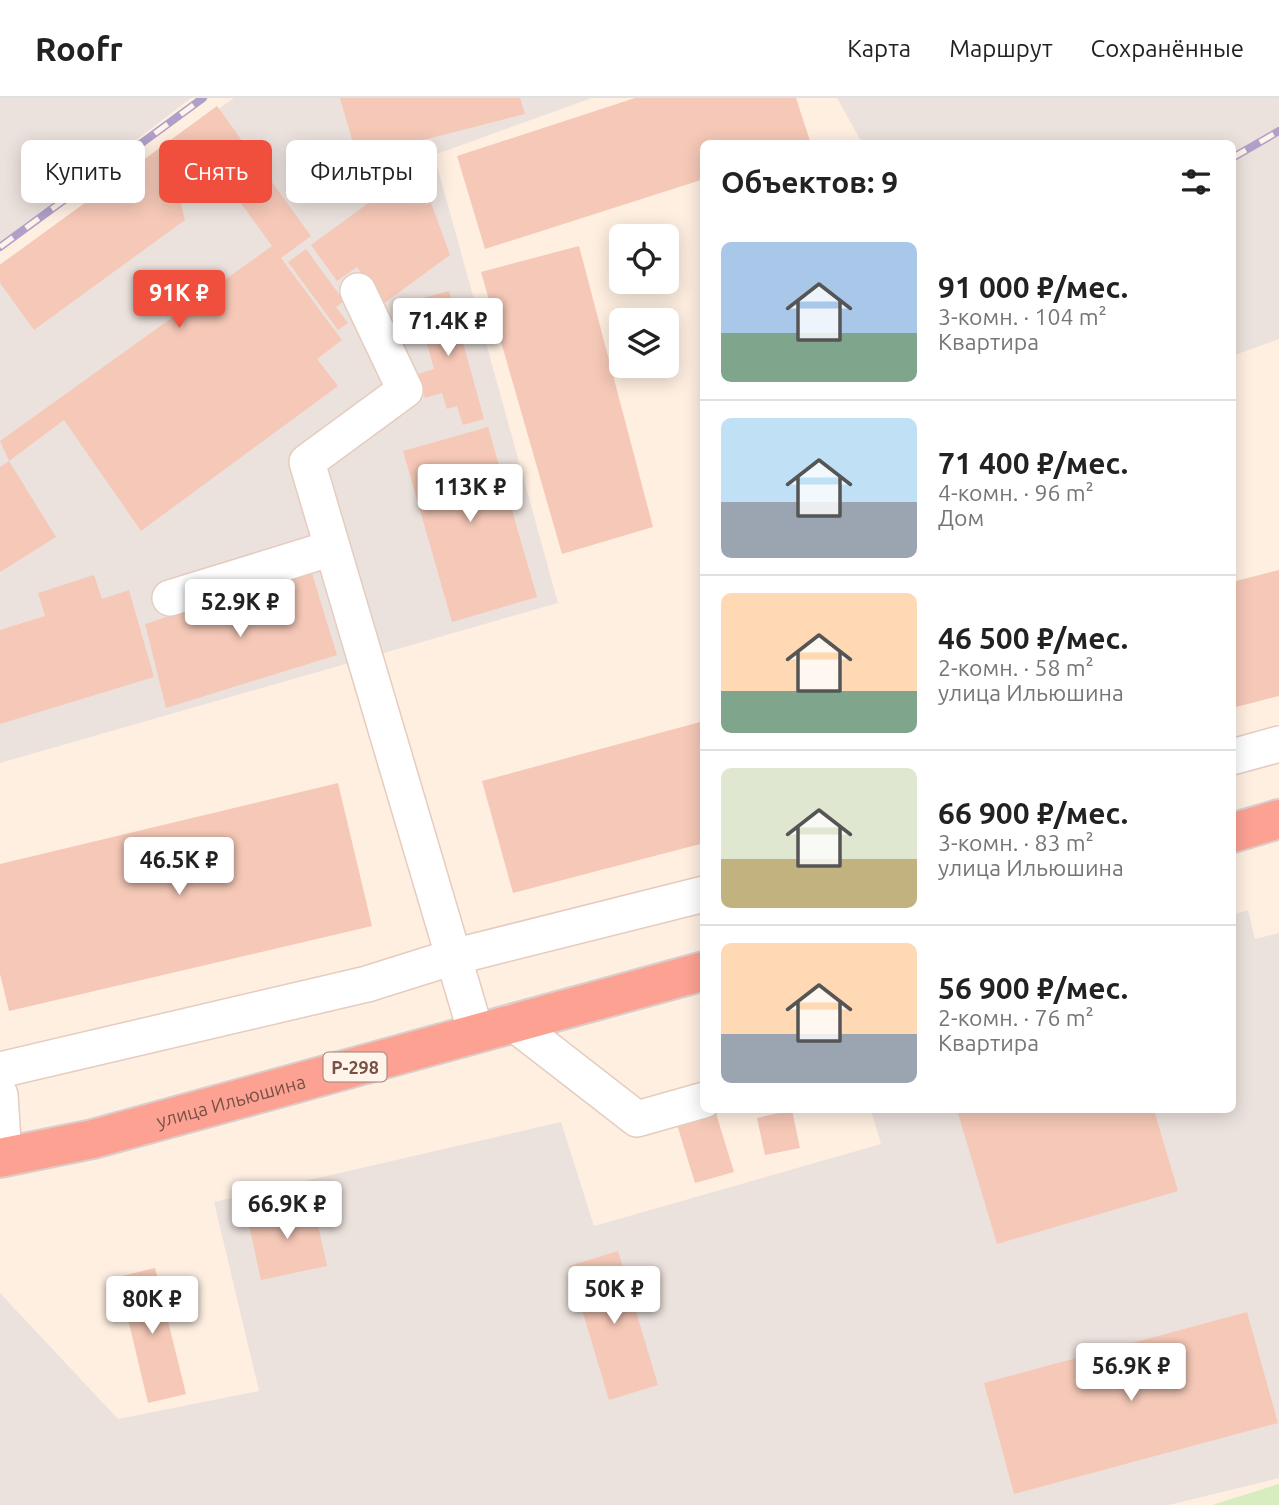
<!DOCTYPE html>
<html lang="ru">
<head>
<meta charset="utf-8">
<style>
  body { margin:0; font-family:Ubuntu,sans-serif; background:#f2f2f2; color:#222; height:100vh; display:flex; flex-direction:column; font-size:26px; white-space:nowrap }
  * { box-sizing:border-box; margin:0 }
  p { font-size:23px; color:#767676 }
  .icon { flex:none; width:38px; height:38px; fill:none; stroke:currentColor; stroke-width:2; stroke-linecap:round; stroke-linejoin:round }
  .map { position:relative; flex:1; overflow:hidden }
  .details { position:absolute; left:700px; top:42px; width:536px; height:973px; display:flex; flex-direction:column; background:#fff; border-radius:10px; box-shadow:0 4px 18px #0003 }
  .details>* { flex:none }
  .guide { position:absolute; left:21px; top:42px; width:574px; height:63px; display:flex; gap:14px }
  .fabs { position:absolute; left:609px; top:126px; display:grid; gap:14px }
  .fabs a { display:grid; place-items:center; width:70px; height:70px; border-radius:10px; background:#fff; box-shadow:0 4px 18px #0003; font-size:35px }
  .price { position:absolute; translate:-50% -60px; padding:0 16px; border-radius:7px; background:#fff; color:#222; font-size:23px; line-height:46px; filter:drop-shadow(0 2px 4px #0008) }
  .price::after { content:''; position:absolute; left:50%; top:42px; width:21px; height:16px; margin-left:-10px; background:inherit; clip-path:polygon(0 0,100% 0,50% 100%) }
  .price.on { background:#f14f3d; color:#fff }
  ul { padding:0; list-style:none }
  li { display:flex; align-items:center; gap:21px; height:175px; padding:0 21px }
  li+li { border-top:2px solid #e0e0e0 }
  li span { display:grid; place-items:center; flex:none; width:196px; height:140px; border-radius:10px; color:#555 }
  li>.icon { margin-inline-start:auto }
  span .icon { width:84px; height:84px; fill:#fffc; stroke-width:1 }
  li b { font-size:30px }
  h2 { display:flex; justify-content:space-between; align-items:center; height:84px; padding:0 21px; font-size:30px }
  .tag { padding:0 24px; border-radius:10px; background:#fff; box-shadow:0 4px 18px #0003; font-size:24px; line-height:63px }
  .tag.on { background:#f14f3d; color:#fff }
  header { display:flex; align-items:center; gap:42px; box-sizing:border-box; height:98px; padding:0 35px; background:#fff; border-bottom:2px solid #e0e0e0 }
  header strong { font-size:33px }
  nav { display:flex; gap:38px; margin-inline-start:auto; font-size:24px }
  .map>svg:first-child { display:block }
</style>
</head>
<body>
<header>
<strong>Roofr</strong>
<nav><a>Карта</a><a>Маршрут</a><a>Сохранённые</a></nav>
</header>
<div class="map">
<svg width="1279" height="1407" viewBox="0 0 1279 1407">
  <rect width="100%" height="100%" fill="#feefe1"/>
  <path fill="#ece2dd" d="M 0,0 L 191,0 L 0,147 Z
    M 234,0 L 592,0 L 434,57 L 558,505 L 0,665 L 0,166 Z
    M 837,0 L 1279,0 L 1279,241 L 1232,258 L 1232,46 L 862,45 Z
    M 1248,812 L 1255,841 L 1279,835 L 1279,1380 L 1169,1407 L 0,1407 L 0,1195 L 118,1321 L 259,1293 L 214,1104 L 561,1024 L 594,1128 L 881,1046 L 871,1012 L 1232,1012 L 1232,817 Z"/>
  <path fill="#d7ecbf" d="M 1279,1386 L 1279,1407 L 1212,1407 Z"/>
  <path fill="#f5c8b7" d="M 340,0 L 520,0 L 525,16 L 357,59 Z
    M 635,0 L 796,0 L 811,46 L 704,46 L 704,81 L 485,151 L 457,58 Z
    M 217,8 L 311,138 L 281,160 L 342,242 L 317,261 L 338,288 L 141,433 L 64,322 L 9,363 L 0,343 L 272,148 L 219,75 L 180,102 L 185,122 L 34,232 L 0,185 L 0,167 Z
    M 418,69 L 450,157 L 383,206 L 357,169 L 337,183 L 311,147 Z
    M 579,148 L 653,429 L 562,456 L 481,174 Z
    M 306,151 L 344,203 L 336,209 L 348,225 L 338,232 L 288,164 Z
    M 449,193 L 484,321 L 463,327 L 457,308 L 447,311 L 442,295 L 425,300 L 418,276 L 434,271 L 415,202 Z
    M 488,329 L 537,499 L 452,524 L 403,353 Z
    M 9,363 L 56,439 L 0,474 L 0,369 Z
    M 311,472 L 337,557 L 166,610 L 145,526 Z
    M 1279,472 L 1279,598 L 1232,610 L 1232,484 Z
    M 94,477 L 102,501 L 129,492 L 154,579 L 0,626 L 0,532 L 45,518 L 38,495 Z
    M 704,623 L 704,745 L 513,795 L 482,683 Z
    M 338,685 L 372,828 L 9,913 L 0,876 L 0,766 Z
    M 715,1012 L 734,1074 L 695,1085 L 675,1020 Z
    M 792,1012 L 800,1050 L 765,1057 L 757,1020 Z
    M 957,1012 L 1154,1012 L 1178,1093 L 997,1146 Z
    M 313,1105 L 327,1168 L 261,1182 L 247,1118 Z
    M 618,1153 L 658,1287 L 609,1302 L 569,1168 Z
    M 155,1170 L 186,1296 L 148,1305 L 118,1179 Z
    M 1247,1214 L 1278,1325 L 1014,1396 L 984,1285 Z"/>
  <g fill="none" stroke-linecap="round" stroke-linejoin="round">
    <defs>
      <path id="minor" d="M 358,193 L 405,292 L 307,364 L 476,935
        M 170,500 L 332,450
        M 1232,659 L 1279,646
        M 512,924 L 637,1021 L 704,1002
        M 0,972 L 367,886 L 453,859 L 704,796
        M 0,997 L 4,1059"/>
      <g id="highway">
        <path d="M 1232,735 L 1279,721"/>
        <path id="s1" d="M 0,1060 L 93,1041 L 704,873"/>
      </g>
    </defs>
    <use href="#minor" stroke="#e5ccbf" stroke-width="38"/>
    <use href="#highway" stroke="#d9cecb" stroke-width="42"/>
    <use href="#minor" stroke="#fff" stroke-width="35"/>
    <use href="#highway" stroke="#fda293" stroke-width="38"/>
    <defs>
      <path id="rail" d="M 1232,60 L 1279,33
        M 0,149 L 203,0"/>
    </defs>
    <use href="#rail" stroke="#b09fc8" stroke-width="8"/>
    <use href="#rail" stroke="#fff4e9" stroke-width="5" stroke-dasharray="16" stroke-linecap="butt"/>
  </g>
  <g text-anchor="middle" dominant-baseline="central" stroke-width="6" stroke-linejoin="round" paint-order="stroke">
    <rect fill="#fff4e9" stroke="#a08277" stroke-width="2" x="323.5" y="954.5" width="63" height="29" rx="5"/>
    <g font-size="18" font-weight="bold" fill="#775146">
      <text x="355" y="969">Р-298</text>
    </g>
    <g font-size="19" fill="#775146" stroke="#fff4e9">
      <text stroke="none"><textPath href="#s1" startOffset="238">улица Ильюшина</textPath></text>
    </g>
  </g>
</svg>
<div class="fabs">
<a><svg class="icon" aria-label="locate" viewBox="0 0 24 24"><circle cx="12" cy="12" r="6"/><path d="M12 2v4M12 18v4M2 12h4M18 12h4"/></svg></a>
<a><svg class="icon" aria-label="layers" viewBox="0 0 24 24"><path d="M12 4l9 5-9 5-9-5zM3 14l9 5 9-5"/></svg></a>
</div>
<b class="price on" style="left:179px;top:232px">91K ₽</b>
<b class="price" style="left:448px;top:260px">71.4K ₽</b>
<b class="price" style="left:470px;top:426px">113K ₽</b>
<b class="price" style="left:240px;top:541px">52.9K ₽</b>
<b class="price" style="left:179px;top:799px">46.5K ₽</b>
<b class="price" style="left:287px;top:1143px">66.9K ₽</b>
<b class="price" style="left:614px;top:1228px">50K ₽</b>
<b class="price" style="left:152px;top:1238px">80K ₽</b>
<b class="price" style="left:1131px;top:1305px">56.9K ₽</b>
<div class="guide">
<a class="tag">Купить</a>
<a class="tag on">Снять</a>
<a class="tag">Фильтры</a>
</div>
<section class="details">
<h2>Объектов: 9<svg class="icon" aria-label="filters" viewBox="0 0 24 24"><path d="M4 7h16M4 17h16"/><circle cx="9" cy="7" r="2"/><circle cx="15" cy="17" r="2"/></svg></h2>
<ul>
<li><span style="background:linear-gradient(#a9c7e8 65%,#7fa58c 0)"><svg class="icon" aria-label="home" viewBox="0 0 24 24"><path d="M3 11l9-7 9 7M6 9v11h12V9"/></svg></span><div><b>91 000 ₽/мес.</b><p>3-комн. · 104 m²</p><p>Квартира</p></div></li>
<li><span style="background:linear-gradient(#bfe0f5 60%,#9aa5b1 0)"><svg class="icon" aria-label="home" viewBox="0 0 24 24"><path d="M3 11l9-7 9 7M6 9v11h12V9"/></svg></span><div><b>71 400 ₽/мес.</b><p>4-комн. · 96 m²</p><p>Дом</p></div></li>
<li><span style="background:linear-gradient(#ffd9b3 70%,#7fa58c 0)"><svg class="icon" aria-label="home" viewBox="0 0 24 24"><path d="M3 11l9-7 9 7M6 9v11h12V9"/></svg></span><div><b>46 500 ₽/мес.</b><p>2-комн. · 58 m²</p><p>улица Ильюшина</p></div></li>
<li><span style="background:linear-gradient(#dfe7d0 65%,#c2b280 0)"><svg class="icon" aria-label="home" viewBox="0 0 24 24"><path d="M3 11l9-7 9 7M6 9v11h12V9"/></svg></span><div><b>66 900 ₽/мес.</b><p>3-комн. · 83 m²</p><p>улица Ильюшина</p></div></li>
<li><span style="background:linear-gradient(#ffd9b3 65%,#9aa5b1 0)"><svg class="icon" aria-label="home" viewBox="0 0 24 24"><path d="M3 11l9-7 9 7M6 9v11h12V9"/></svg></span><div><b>56 900 ₽/мес.</b><p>2-комн. · 76 m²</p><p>Квартира</p></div></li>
</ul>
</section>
</div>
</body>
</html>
